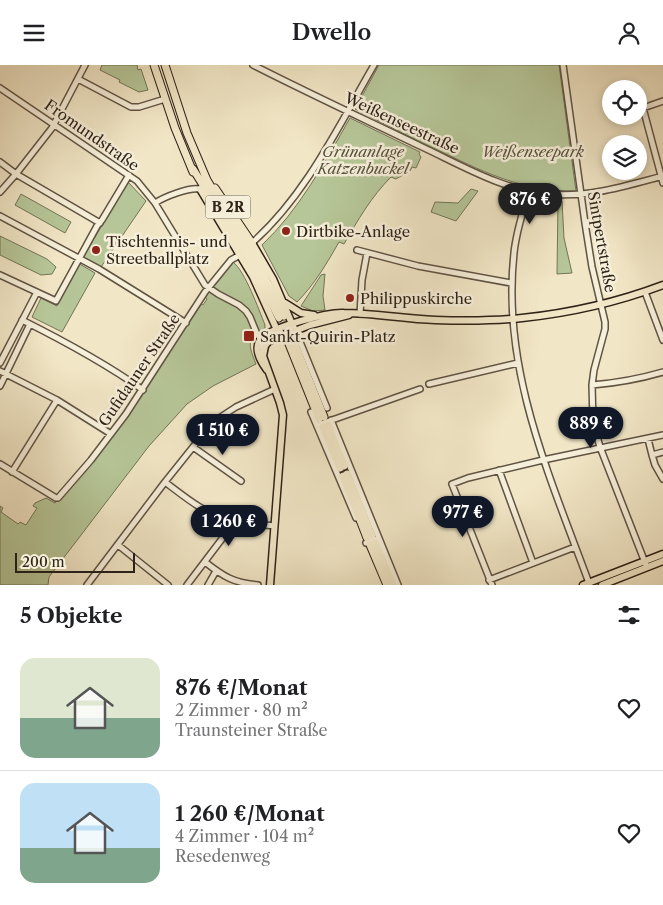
<!DOCTYPE html>
<html lang="de">
<head>
<meta charset="utf-8">
<style>
  body { margin:0; font-family:"Libre Caslon Text",serif; background:#f2f2f2; color:#202124; height:100vh; display:flex; flex-direction:column; font-size:19px; white-space:nowrap }
  * { box-sizing:border-box; margin:0 }
  p { font-size:16px; color:#757577 }
  .icon { flex:none; width:28px; height:28px; fill:none; stroke:currentColor; stroke-width:2; stroke-linecap:round; stroke-linejoin:round }
  .map { position:relative; height:520px; overflow:hidden }
  .panel { display:flex; flex-direction:column; background:#fff; flex:1 }
  .panel>* { flex:none }
  .controls { position:absolute; left:602px; top:15px; display:grid; gap:10px }
  .controls a { display:grid; place-items:center; width:45px; height:45px; border-radius:50%; background:#fff; box-shadow:0 2px 8px #0003; font-size:25px }
  .scale { position:absolute; left:15px; bottom:12px; width:120px; box-sizing:border-box; padding-left:5px; border:2px solid #2f2218; border-top:0; font-size:14px; line-height:18px; white-space:nowrap; color:#2f2218; -webkit-text-stroke:4px #f6efda; paint-order:stroke }
  .price { position:absolute; translate:-50% -42px; padding:0 11px; border-radius:18px; background:#111827; color:#fff; font-size:16px; line-height:32px; filter:drop-shadow(0 1px 2px #0008) }
  .price::after { content:''; position:absolute; left:50%; top:30px; width:15px; height:11px; margin-left:-8px; background:inherit; clip-path:polygon(0 0,100% 0,50% 100%) }
  .price.on { background:#222; color:#fff }
  ul { padding:0; list-style:none }
  li { display:flex; align-items:center; gap:15px; height:125px; padding:0 20px }
  li+li { border-top:1px solid #e0e0e0 }
  li span { display:grid; place-items:center; flex:none; width:140px; height:100px; border-radius:15px; color:#555 }
  li>.icon { margin-inline-start:auto }
  span .icon { width:60px; height:60px; fill:#fffc; stroke-width:1 }
  li b { font-size:21px }
  h2 { display:flex; justify-content:space-between; align-items:center; height:60px; padding:0 20px; font-size:21px }
  header { display:flex; justify-content:space-between; align-items:center; height:65px; padding:0 20px; background:#fff; font-size:22px; font-weight:600 }
  .map>svg:first-child { display:block }
</style>
</head>
<body>
<header><svg class="icon" aria-label="menu" viewBox="0 0 24 24"><path d="M4 6h16M4 12h16M4 18h16"/></svg>Dwello<svg class="icon" aria-label="person" viewBox="0 0 24 24"><circle cx="12" cy="8" r="4"/><path d="M4 21q1-7 8-7t8 7"/></svg></header>
<div class="map">
<svg width="663" height="520" viewBox="0 0 663 520">
  <rect width="100%" height="100%" fill="#f1e6c6"/>
  <filter id="stains"><feTurbulence type="fractalNoise" baseFrequency=".004" numOctaves="4"/><feColorMatrix values="0 0 0 0 .2 0 0 0 0 .09 0 0 0 0 .02 0 0 0 .5 -.17"/></filter>
  <radialGradient id="worn" r=".72"><stop offset=".6" stop-color="#630" stop-opacity="0"/><stop offset="1" stop-color="#630" stop-opacity=".3"/></radialGradient>
  <path fill="#b6c698" stroke="#727458" d="M 102,0 L 137,0 L 138,5 L 141,4 L 148,25 L 139,27 L 119,17 L 120,15 L 100,5 Z
    M 379,0 L 559,0 L 576,126 C 524,126 490,110 444,88 C 414,74 384,59 355,44 Z
    M 350,53 L 420,87 L 419,89 L 421,92 L 416,103 L 412,102 L 410,106 L 396,114 L 391,112 C 371,132 358,155 344,179 L 339,177 C 327,198 315,219 297,237 L 289,231 L 262,180 C 299,145 325,97 350,53 Z
    M 128,117 L 146,136 L 101,202 L 83,192 Z
    M 471,124 L 478,126 L 456,156 L 431,147 L 435,137 L 458,138 Z
    M 21,129 L 71,157 L 65,168 L 15,140 Z
    M 558,136 L 562,136 L 564,173 L 572,208 L 557,209 Z
    M 0,171 L 47,194 L 56,202 L 52,209 L 41,210 L 0,190 Z
    M 233,197 C 245,206 259,245 265,260 L 265,263 C 245,274 249,281 256,299 L 213,321 L 187,339 L 149,381 L 49,512 L 48,520 L 0,520 L 0,441 L 3,443 L 1,447 L 18,459 L 20,457 L 26,460 L 37,443 L 33,441 L 35,438 L 46,433 L 55,438 L 92,397 L 132,343 L 201,239 L 203,240 L 207,234 L 205,232 Z
    M 78,198 L 95,208 L 62,267 L 32,252 L 41,233 L 57,241 Z
    M 325,209 L 323,231 L 325,245 L 313,246 L 301,241 L 321,210 Z"/>
  <g fill="none" stroke-linecap="round" stroke-linejoin="round">
    <defs>
      <path id="minor" d="M 253,0 C 308,28 364,54 420,81 C 461,100 502,125 548,129 C 588,133 625,121 663,111
        M 563,0 L 585,158 L 592,202 L 605,257 L 605,264 L 594,305 L 592,320 L 593,357 L 600,382 L 646,500
        M 78,14 L 131,42 L 139,42 L 165,34
        M 0,23 L 137,116 L 155,138 L 205,220 L 218,229 L 239,240 L 246,246 L 250,252 L 257,269 L 262,276 L 263,288
        M 663,36 L 643,43 L 663,118
        M 0,97 L 16,109 L 100,158
        M 529,126 C 523,146 516,167 514,188 C 501,304 550,412 589,518
        M 0,127 L 16,109 L 52,63 L 85,0
        M 155,138 C 164,132 189,122 200,124
        M 0,151 L 99,204 L 186,258
        M 252,178 C 306,130 338,62 374,0
        M 357,185 L 418,201 L 511,218
        M 0,210 L 56,236 L 97,161 L 102,155 L 129,110
        M 645,227 L 663,275
        M 360,249 L 362,215 L 367,188
        M 22,255 C 64,276 105,298 143,325
        M 294,262 L 327,343
        M 0,298 L 37,227
        M 0,306 L 57,335 L 111,369
        M 429,319 L 518,298
        M 592,320 C 617,318 639,314 663,307
        M 0,321 L 30,259
        M 311,347 L 356,453
        M 331,355 L 398,520
        M 318,360 L 420,324
        M 648,374 L 652,390 L 663,387
        M 193,382 L 241,416
        M 652,390 L 655,400 L 663,414
        M 0,399 L 56,433 L 58,433 L 91,395 L 126,349 L 205,227 L 231,195 L 240,190
        M 499,405 L 533,498
        M 12,407 L 57,335
        M 165,417 C 185,432 206,450 232,456 C 246,459 260,459 274,461
        M 366,478 L 378,473
        M 118,480 L 168,520
        M 205,497 C 224,512 234,518 258,520
        M 489,515 L 575,482
        M 87,520 L 165,417 L 213,357 L 236,342 L 275,324
        M 187,520 L 231,462 L 233,456
        M 208,520 L 216,506
        M 492,520 L 452,419 L 468,413 L 543,395 L 663,370"/>
      <path id="major" d="M 200,124 L 253,212 L 277,265 L 280,267
        M 252,178 L 273,214 L 292,259 L 291,262
        M 285,238 L 301,248 L 314,250
        M 267,305 C 261,297 253,283 261,274 C 271,262 328,247 344,248 C 374,248 404,254 435,255 C 464,256 494,256 522,253 C 570,248 618,237 663,220
        M 270,520 L 283,350 L 280,338 L 263,291 L 265,281 L 269,276 L 274,274 L 310,260 L 349,250
        M 583,520 L 663,489
        M 602,520 L 663,496"/>
      <path id="highway" d="M 154,0 L 175,63 L 193,107
        M 165,0 L 187,68 L 207,115 L 261,204 L 284,251
        M 193,104 L 248,192 L 279,253
        M 215,123 L 252,178
        M 294,277 L 324,352
        M 289,279 L 319,354
        M 328,360 L 344,401
        M 323,362 L 340,403
        M 347,409 L 372,471
        M 343,411 L 367,473
        M 375,478 L 393,520
        M 370,480 L 387,520"/>
    </defs>
    <use href="#minor" stroke="#605344" stroke-width="8"/>
    <use href="#major" stroke="#2f2218" stroke-width="9"/>
    <use href="#highway" stroke="#2f2218" stroke-width="9"/>
    <use href="#minor" stroke="#f6efda" stroke-width="5"/>
    <use href="#major" stroke="#f1e6c6" stroke-width="6"/>
    <use href="#highway" stroke="#f1e6c6" stroke-width="7"/>
  </g>
  <g fill="#8f2418" stroke="#f6efda" stroke-width="2">
    <circle cx="286" cy="166" r="5"/>
    <circle cx="96" cy="185" r="5"/>
    <circle cx="350" cy="233" r="5"/>
    <rect x="243" y="265" width="12" height="12" rx="2.5"/>
  </g>
  <g text-anchor="middle" dominant-baseline="central" stroke-width="5" stroke-linejoin="round" paint-order="stroke">
    <rect fill="#f6efda" stroke="#6b6052" stroke-width="1" x="205.5" y="130.5" width="45" height="23" rx="4"/>
    <g font-size="14" font-weight="bold" fill="#2f2218">
      <text x="228" y="142">B 2R</text>
    </g>
    <g font-size="15" fill="#2f2218" stroke="#f6efda">
      <text transform="translate(402 58) rotate(25)">Weißenseestraße</text>
      <text transform="translate(92 70) rotate(35)">Fromundstraße</text>
      <text transform="translate(602 177) rotate(80)">Sintpertstraße</text>
      <text transform="translate(139 305) rotate(-56)">Gufidauner Straße</text>
    </g>
    <g font-size="15" font-style="italic" fill="#58533e" stroke="#f6efda">
      <text x="363" y="86">Grünanlage<tspan x="363" dy="17">Katzenbuckel</tspan></text>
      <text x="533" y="86">Weißenseepark</text>
    </g>
    <g font-size="15" fill="#2f2218" stroke="#f6efda" text-anchor="start">
      <text x="296" y="166">Dirtbike-Anlage</text>
      <text x="106" y="176">Tischtennis- und<tspan x="106" dy="17">Streetballplatz</tspan></text>
      <text x="360" y="233">Philippuskirche</text>
      <text x="260" y="271">Sankt-Quirin-Platz</text>
    </g>
  </g>
  <rect width="100%" height="100%" filter="url(#stains)"/>
  <rect width="100%" height="100%" fill="url(#worn)"/>
</svg>
<div class="controls">
<a><svg class="icon" aria-label="locate" viewBox="0 0 24 24"><circle cx="12" cy="12" r="6"/><path d="M12 2v4M12 18v4M2 12h4M18 12h4"/></svg></a>
<a><svg class="icon" aria-label="layers" viewBox="0 0 24 24"><path d="M12 4l9 5-9 5-9-5zM3 14l9 5 9-5"/></svg></a>
</div>
<div class="scale">200 m</div>
<b class="price on" style="left:530px;top:160px">876 €</b>
<b class="price" style="left:591px;top:384px">889 €</b>
<b class="price" style="left:223px;top:391px">1 510 €</b>
<b class="price" style="left:463px;top:473px">977 €</b>
<b class="price" style="left:229px;top:482px">1 260 €</b>
</div>
<section class="panel">
<h2>5 Objekte<svg class="icon" aria-label="filters" viewBox="0 0 24 24"><path d="M4 7h16M4 17h16"/><circle cx="9" cy="7" r="2"/><circle cx="15" cy="17" r="2"/></svg></h2>
<ul>
<li><span style="background:linear-gradient(#dfe7d0 60%,#7fa58c 0)"><svg class="icon" aria-label="home" viewBox="0 0 24 24"><path d="M3 11l9-7 9 7M6 9v11h12V9"/></svg></span><div><b>876 €/Monat</b><p>2 Zimmer · 80 m²</p><p>Traunsteiner Straße</p></div><svg class="icon" aria-label="heart" viewBox="0 0 24 24"><path d="M12 20l-8-8c-3-5 5-10 8-4 3-6 11-1 8 4z"/></svg></li>
<li><span style="background:linear-gradient(#bfe0f5 65%,#7fa58c 0)"><svg class="icon" aria-label="home" viewBox="0 0 24 24"><path d="M3 11l9-7 9 7M6 9v11h12V9"/></svg></span><div><b>1 260 €/Monat</b><p>4 Zimmer · 104 m²</p><p>Resedenweg</p></div><svg class="icon" aria-label="heart" viewBox="0 0 24 24"><path d="M12 20l-8-8c-3-5 5-10 8-4 3-6 11-1 8 4z"/></svg></li>
</ul>
</section>
</body>
</html>
